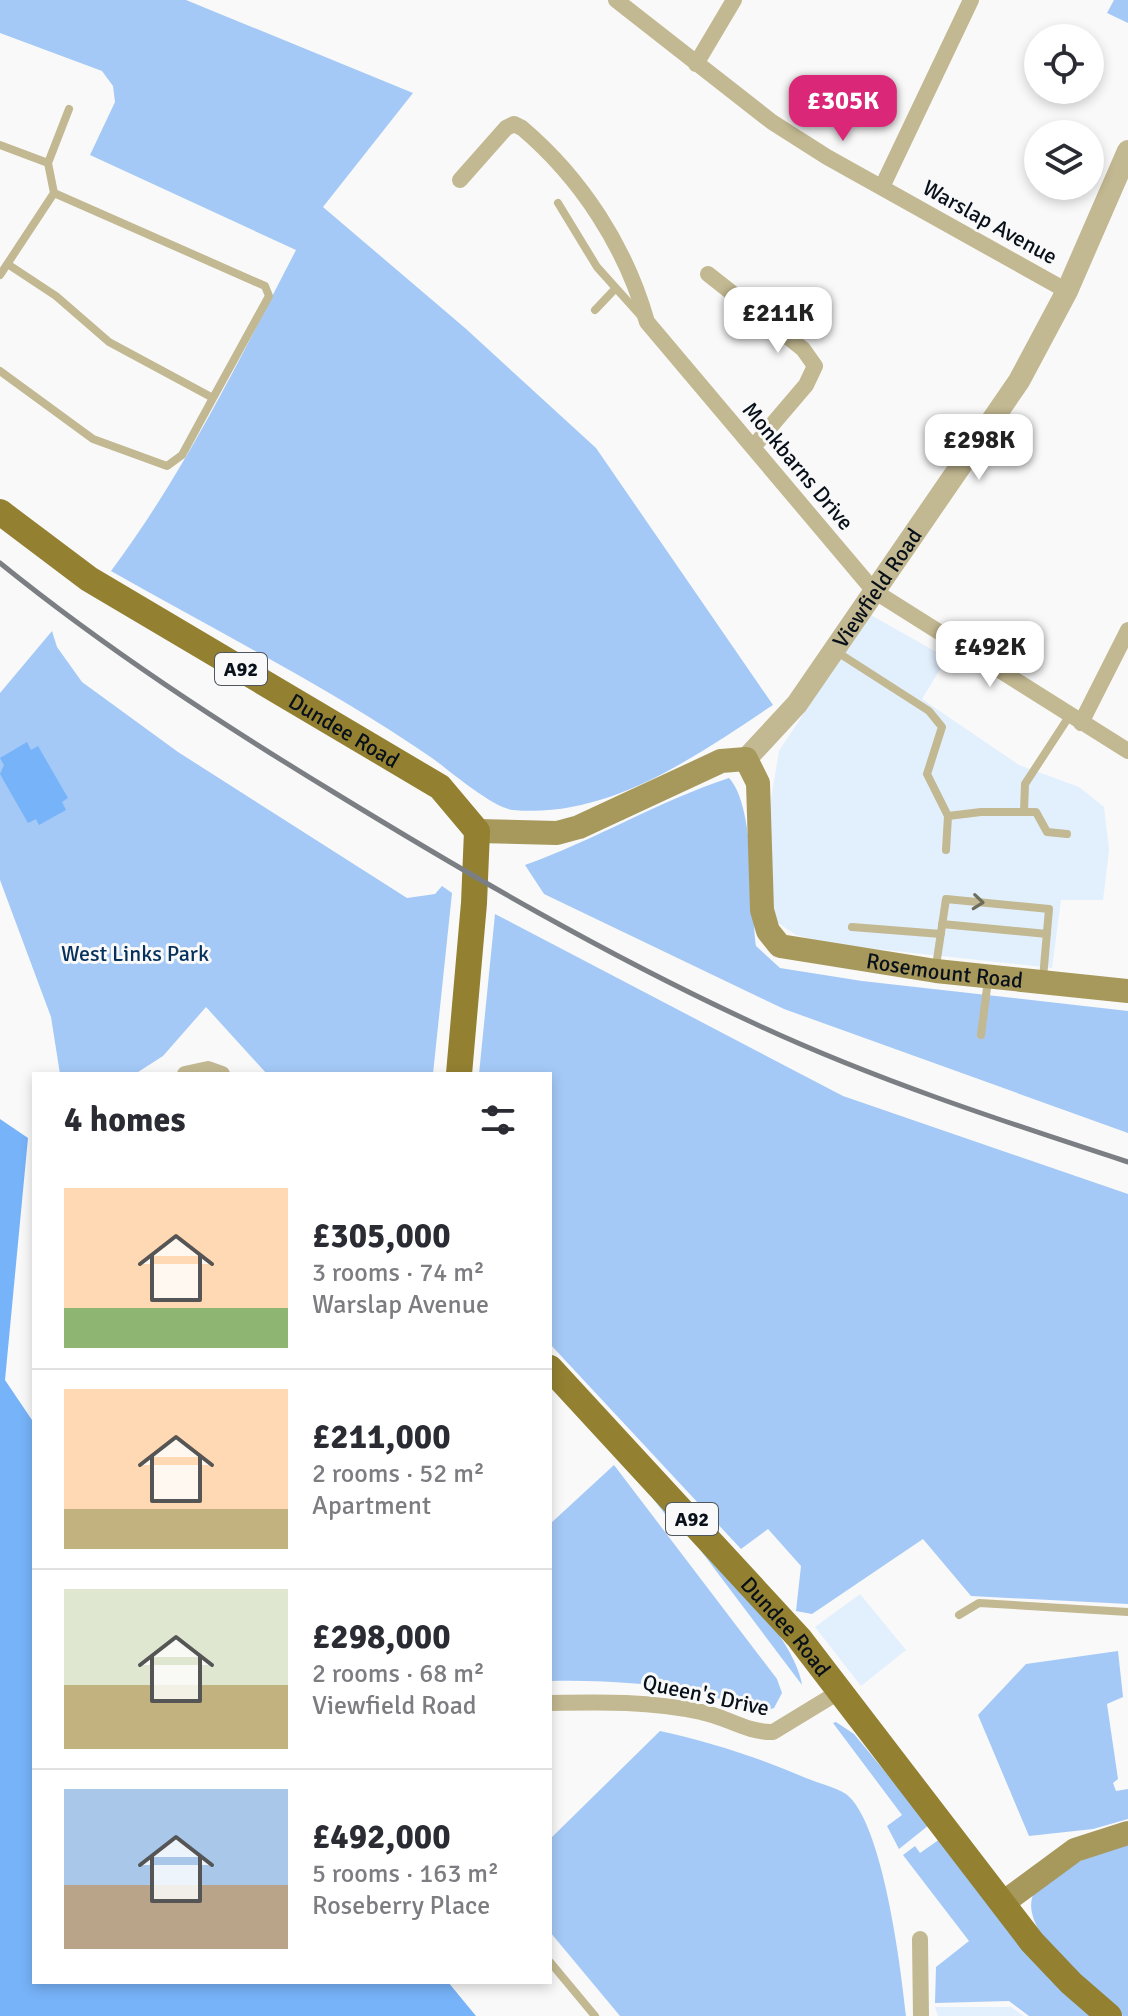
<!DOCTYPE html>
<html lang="en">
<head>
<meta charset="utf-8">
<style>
  body { margin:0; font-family:Signika,sans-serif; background:#f2f2f3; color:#2b2b33; height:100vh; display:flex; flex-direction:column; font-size:30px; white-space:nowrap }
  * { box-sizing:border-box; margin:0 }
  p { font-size:26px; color:#7c7c81 }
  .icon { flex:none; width:44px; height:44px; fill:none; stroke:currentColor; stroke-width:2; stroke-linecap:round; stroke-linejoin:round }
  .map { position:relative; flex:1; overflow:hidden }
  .panel { position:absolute; left:32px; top:1072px; width:520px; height:912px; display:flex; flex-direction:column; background:#fff; border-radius:0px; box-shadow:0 4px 12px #0003 }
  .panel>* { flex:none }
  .buttons { position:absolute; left:1024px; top:24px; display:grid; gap:16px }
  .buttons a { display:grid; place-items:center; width:80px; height:80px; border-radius:50%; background:#fff; box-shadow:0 4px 12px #0003; font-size:40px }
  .price { position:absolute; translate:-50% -68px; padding:0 18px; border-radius:16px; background:#fff; color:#222; font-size:26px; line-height:52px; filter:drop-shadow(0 2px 4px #0008) }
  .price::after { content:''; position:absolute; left:50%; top:48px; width:24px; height:18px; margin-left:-12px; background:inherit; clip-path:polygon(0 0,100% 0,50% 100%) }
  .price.selected { background:#db2777; color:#fff }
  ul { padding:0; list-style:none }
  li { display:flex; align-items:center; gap:24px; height:200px; padding:0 32px }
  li+li { border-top:2px solid #e1e1e2 }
  li span { display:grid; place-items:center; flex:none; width:224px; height:160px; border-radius:0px; color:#555 }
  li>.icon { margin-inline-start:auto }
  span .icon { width:96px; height:96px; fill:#fffc; stroke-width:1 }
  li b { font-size:34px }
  h2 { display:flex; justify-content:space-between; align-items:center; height:96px; padding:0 32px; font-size:34px }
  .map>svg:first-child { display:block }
</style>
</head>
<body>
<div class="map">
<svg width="1128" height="2016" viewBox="0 0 1128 2016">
  <rect width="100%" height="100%" fill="#f9f9f9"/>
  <path fill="#e2effd" d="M 869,614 L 947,658 L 922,699 L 1019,765 L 1079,787 L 1104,807 L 1109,850 L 1103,900 L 1061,900 L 1052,968 L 830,944 L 796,935 L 774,920 L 769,811 L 779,751 Z
    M 860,1594 L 906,1650 L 861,1686 L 815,1627 Z
    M 935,2007 L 1011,2007 L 1024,2016 L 938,2016 Z"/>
  <path fill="#a4c9f6" d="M 0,0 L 186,0 L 413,93 L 323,207 L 465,328 L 596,448 L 773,705 C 697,755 610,819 513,810 C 493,808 450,771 432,758 C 330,688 218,632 111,571 C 185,472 239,360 296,250 L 90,155 L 115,102 L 113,86 L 102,71 L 0,33 Z
    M 1114,0 L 1128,0 L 1128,23 L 1107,13 Z
    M 52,631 L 57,647 L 82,682 L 178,752 L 407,898 L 435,894 L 442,886 L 452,893 L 433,1074 L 267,1074 L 206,1007 L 163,1056 L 135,1074 L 60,1074 L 51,1017 L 0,880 L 0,693 Z
    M 729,778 C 755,805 751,906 756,946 L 780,968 L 862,981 L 1128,1011 L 1128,1133 L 784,1009 L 544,894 L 525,865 C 595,840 659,801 729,778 Z
    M 495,914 L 843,1096 L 1128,1194 L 1128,1604 L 971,1596 L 923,1539 L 812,1614 L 796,1611 L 801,1566 L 768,1529 L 741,1549 L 550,1344 L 550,1074 L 479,1074 Z
    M 614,1465 L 777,1679 L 782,1693 L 774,1708 C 754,1716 727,1700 707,1695 C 655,1683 603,1680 550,1681 L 550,1524 Z
    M 641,1483 C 683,1521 795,1631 802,1685 L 683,1527 L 668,1518 Z
    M 1118,1651 L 1123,1697 L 1107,1704 L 1118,1779 L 1113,1783 L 1116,1791 L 1128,1789 L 1128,1819 L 1093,1829 L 1029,1836 L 978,1715 L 1026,1664 Z
    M 836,1722 L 854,1734 L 929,1825 L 899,1849 L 887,1826 L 902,1815 L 833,1723 Z
    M 660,1731 C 711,1742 759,1758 806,1778 C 818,1783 835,1787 846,1794 C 883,1822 901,1969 906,2016 L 620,2016 L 550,1932 L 550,1839 Z
    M 940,1839 L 1093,2016 L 1029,2016 L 1009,2001 L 935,2003 L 936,1967 L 969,1941 L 903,1855 L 915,1846 L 920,1853 Z
    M 1128,1843 L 1128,2016 L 1123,2016 C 1098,1994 1012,1929 1035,1891 C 1047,1871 1106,1850 1128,1843 Z"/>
  <path fill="#77b3f9" d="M 27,742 L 31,750 L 38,746 L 68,798 L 62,802 L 66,810 L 39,825 L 36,819 L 28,823 L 0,774 L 4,765 L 0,758 Z
    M 0,1119 L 28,1138 L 5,1380 L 34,1423 L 34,1982 L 448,1982 L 476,2016 L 0,2016 Z"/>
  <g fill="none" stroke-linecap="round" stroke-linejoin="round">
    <path stroke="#c2b891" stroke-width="8" d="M 0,145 L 48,163
      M 54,193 L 265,286 L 269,296 L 213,398
      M 558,203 L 597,267 L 641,316
      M 0,275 L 54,193 L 48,163 L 69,109
      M 595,310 L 615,289
      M 0,371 L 93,439 L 167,466 L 182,455 L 213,398 L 109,342 L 56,296 L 9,265
      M 834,650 L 929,711 L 942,727 L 927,774 L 948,816 L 981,812 L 1036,812 L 1047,832 L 1067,834
      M 1024,811 L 1025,784 L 1070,715
      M 946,850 L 948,816
      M 942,924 L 1047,934
      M 852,927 L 941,934
      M 936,966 L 946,899 L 1049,909 L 1043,978
      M 981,1035 L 988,980
      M 959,1615 L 979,1603 L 1128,1612
      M 550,1962 L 595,2016"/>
    <path stroke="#c2b891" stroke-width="16" d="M 616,0 L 772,122 L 827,157 L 1067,291
      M 696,64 L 734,0
      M 460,180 L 506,128 L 514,124 L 522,128 C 581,178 626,247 647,322 L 874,591 L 1128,751
      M 882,187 L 971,0
      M 708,274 L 803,349 L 815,366 L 806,385 L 754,446
      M 1081,723 L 1128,630
      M 185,1074 L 208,1069 L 222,1074
      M 550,1703 C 602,1702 650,1701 701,1712 C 725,1716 747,1733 773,1732 L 842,1690
      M 920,1939 L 921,2016"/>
    <path stroke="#c2b891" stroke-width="22" id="s1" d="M 746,759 L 797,704 L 1019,381 L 1067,291 L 1128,151"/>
    <g stroke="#a7985c" stroke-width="24">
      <path id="s2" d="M 477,831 L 557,833 L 579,827 L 721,761 L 746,759 L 758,783 L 762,910 L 768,931 L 780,946 L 936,971 L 1128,991"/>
      <path d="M 1003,1903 L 1075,1850 L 1128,1833"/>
    </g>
    <g stroke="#938031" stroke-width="26">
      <path id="s3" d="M 0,512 L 89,579 L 440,787 L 477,831 L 474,903 L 459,1074"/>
      <path id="s4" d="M 550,1368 L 799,1638 L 1032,1942 L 1071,1983 L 1109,2016"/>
    </g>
    <path stroke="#7b7f84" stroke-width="5" d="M 0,563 C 105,648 220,723 335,793 C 469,875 605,954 747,1020 C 870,1078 999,1120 1128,1162"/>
  </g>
  <defs><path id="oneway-chevron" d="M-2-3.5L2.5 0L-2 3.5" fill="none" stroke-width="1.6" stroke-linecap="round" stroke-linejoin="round" transform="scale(2)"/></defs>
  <use stroke="#6e6c5b" href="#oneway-chevron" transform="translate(978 902) rotate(6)"/>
  <g text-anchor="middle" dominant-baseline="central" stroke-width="6" stroke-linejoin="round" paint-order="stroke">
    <g fill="#f9f9f9" stroke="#50565d" stroke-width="2">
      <rect x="215" y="653" width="52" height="32" rx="6"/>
      <rect x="666" y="1503" width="52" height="32" rx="6"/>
    </g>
    <g font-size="20" font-weight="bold" fill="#08101a">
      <text x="241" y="669">A92</text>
      <text x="692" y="1519">A92</text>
    </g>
    <g font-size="22" fill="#08101a" stroke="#f9f9f9">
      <text transform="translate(990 222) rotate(29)">Warslap Avenue</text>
      <text transform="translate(798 466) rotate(50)">Monkbarns Drive</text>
      <text stroke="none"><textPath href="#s1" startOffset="216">Viewfield Road</textPath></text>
      <text stroke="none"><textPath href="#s3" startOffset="408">Dundee Road</textPath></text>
      <text stroke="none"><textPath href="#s2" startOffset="646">Rosemount Road</textPath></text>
      <text stroke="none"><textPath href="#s4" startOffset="350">Dundee Road</textPath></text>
      <text transform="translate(706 1695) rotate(12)">Queen's Drive</text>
    </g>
    <g font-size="22" fill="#05315c" stroke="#f9f9f9">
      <text x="135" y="953">West Links Park</text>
    </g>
  </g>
</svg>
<div class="buttons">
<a><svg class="icon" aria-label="locate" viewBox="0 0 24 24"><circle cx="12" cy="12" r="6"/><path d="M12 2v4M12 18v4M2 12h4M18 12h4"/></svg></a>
<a><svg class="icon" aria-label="layers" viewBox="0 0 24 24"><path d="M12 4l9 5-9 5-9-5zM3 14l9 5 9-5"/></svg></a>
</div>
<b class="price selected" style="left:843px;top:143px">£305K</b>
<b class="price" style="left:778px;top:355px">£211K</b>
<b class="price" style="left:979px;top:482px">£298K</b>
<b class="price" style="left:990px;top:689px">£492K</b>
<section class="panel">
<h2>4 homes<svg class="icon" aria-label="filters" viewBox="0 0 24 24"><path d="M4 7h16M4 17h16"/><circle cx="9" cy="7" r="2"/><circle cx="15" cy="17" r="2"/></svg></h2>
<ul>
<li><span style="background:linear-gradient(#ffd9b3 75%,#8fb573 0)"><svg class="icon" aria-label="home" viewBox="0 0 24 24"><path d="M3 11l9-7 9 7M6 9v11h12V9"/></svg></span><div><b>£305,000</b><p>3 rooms · 74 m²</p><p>Warslap Avenue</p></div></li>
<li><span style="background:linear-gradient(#ffd9b3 75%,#c2b280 0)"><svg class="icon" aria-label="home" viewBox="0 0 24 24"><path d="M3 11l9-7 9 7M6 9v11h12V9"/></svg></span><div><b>£211,000</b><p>2 rooms · 52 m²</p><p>Apartment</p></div></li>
<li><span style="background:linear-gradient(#dfe7d0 60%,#c2b280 0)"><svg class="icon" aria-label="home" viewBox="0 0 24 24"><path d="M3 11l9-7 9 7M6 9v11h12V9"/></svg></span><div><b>£298,000</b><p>2 rooms · 68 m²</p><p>Viewfield Road</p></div></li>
<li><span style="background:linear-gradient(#a9c7e8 60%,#b9a48a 0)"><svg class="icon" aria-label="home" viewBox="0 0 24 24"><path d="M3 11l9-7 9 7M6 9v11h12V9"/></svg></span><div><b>£492,000</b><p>5 rooms · 163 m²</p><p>Roseberry Place</p></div></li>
</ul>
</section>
</div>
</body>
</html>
